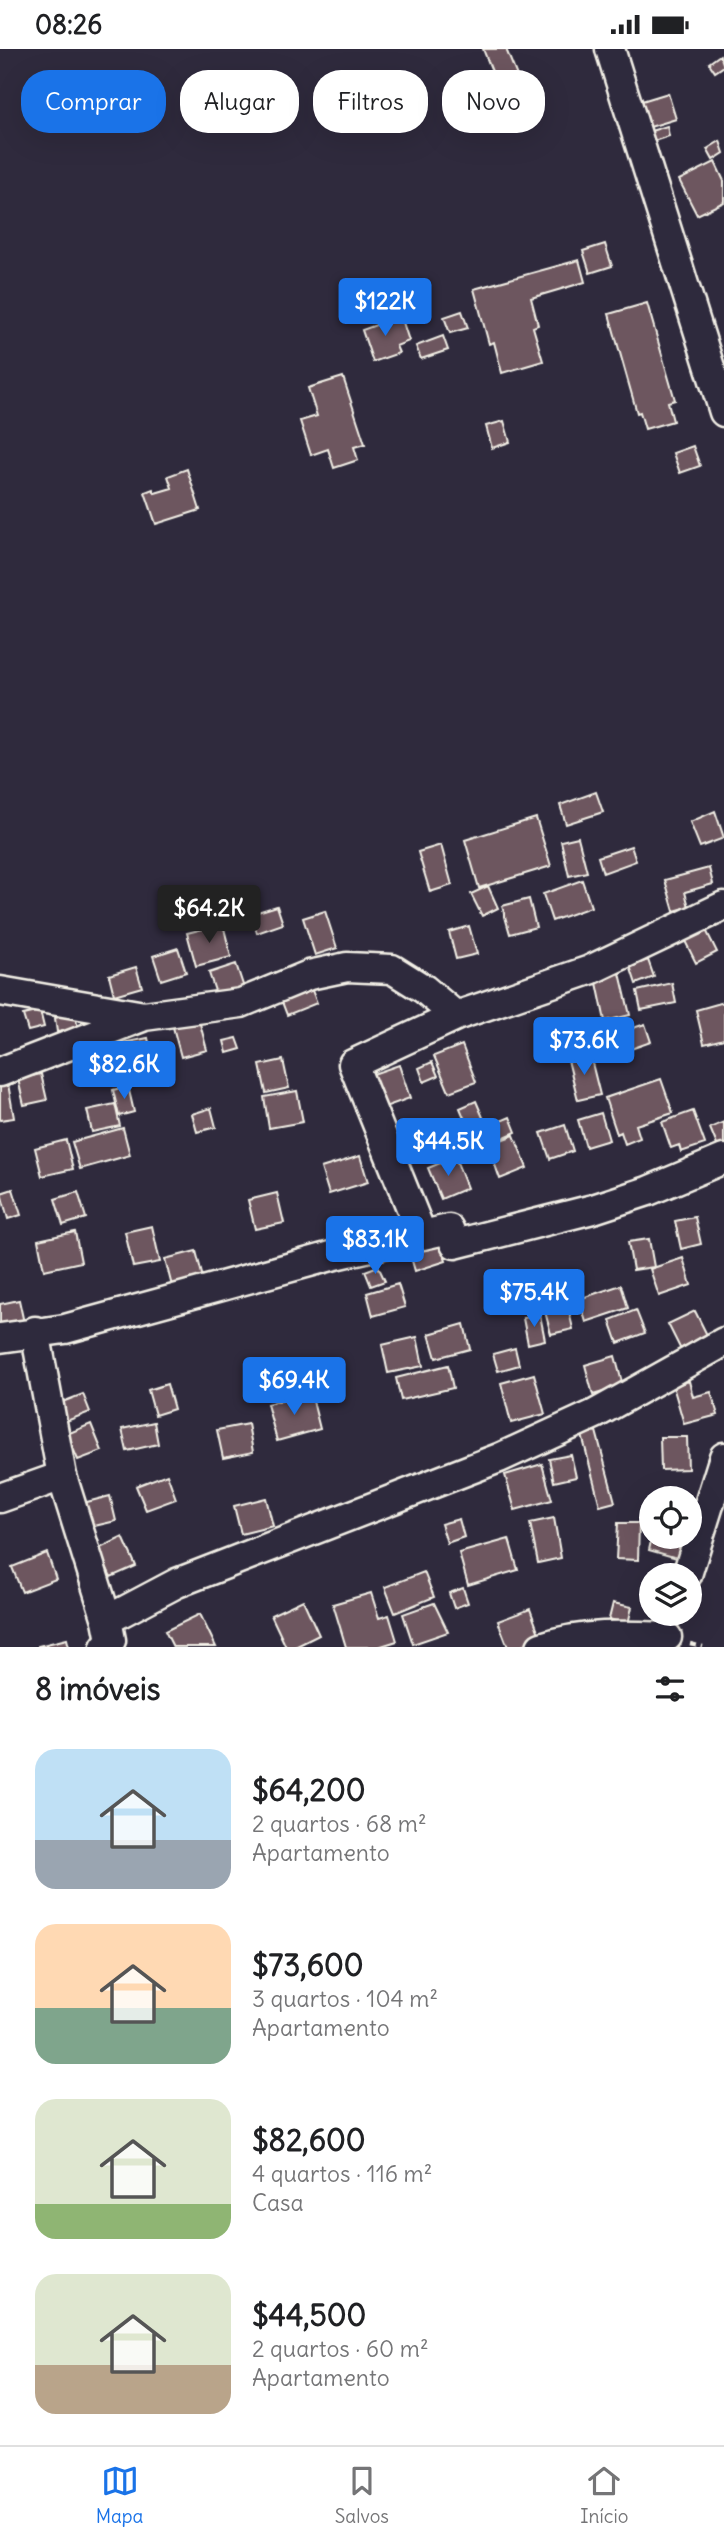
<!DOCTYPE html>
<html lang="pt">
<head>
<meta charset="utf-8">
<style>
  body { margin:0; font-family:Delius,sans-serif; background:#f2f2f2; color:#202124; height:100vh; display:flex; flex-direction:column; font-size:26px; white-space:nowrap }
  * { box-sizing:border-box; margin:0 }
  p { font-size:23px; color:#757577 }
  .icon { flex:none; width:38px; height:38px; fill:none; stroke:currentColor; stroke-width:2; stroke-linecap:round; stroke-linejoin:round }
  .map { position:relative; height:1598px; overflow:hidden }
  .details { display:flex; flex-direction:column; background:#fff; flex:1 }
  .details>* { flex:none }
  .banner { position:absolute; left:21px; top:21px; width:682px; height:63px; display:flex; gap:14px }
  .tools { position:absolute; left:639px; top:1437px; display:grid; gap:14px }
  .tools a { display:grid; place-items:center; width:63px; height:63px; border-radius:50%; background:#fff; box-shadow:0 7px 28px #0002; font-size:35px }
  .price { position:absolute; translate:-50% -60px; padding:0 16px; border-radius:7px; background:#1a73e8; color:#fff; font-size:23px; line-height:46px; filter:drop-shadow(0 2px 4px #0008) }
  .price::after { content:''; position:absolute; left:50%; top:42px; width:21px; height:16px; margin-left:-10px; background:inherit; clip-path:polygon(0 0,100% 0,50% 100%) }
  .price.selected { background:#222; color:#fff }
  ul { padding:0; list-style:none }
  li { display:flex; align-items:center; gap:21px; height:175px; padding:0 35px }
  li span { display:grid; place-items:center; flex:none; width:196px; height:140px; border-radius:21px; color:#555 }
  li>.icon { margin-inline-start:auto }
  span .icon { width:84px; height:84px; fill:#fffc; stroke-width:1 }
  li b { font-size:30px }
  h2 { display:flex; justify-content:space-between; align-items:center; height:84px; padding:0 35px; font-size:30px }
  .chip { padding:0 24px; border-radius:28px; background:#fff; box-shadow:0 7px 28px #0002; font-size:24px; line-height:63px }
  .chip.selected { background:#1a73e8; color:#fff }
  .status { display:flex; justify-content:space-between; align-items:center; height:49px; padding:0 35px; background:#fff; direction:ltr }
  .status svg { height:19px; fill:currentColor }
  .menu { display:flex; justify-content:space-around; align-items:center; height:98px; border-top:2px solid #e0e0e0; background:#fff; font-size:19px; color:#757577 }
  .menu a { display:grid; justify-items:center; gap:4px }
  .menu .selected { color:#1a73e8 }
  .map>svg:first-child { display:block }
</style>
</head>
<body>
<div class="status"><b>08:26</b><svg viewBox="0 0 49 12"><path d="M0 12V9h3v3zM5 12V6h3v6zM10 12V3h3v9zM15 12V0h3v12zM26 1h20v11H26zM47 4h2v5h-2z"/></svg></div>
<div class="map">
<svg width="724" height="1598" viewBox="0 0 724 1598">
  <rect width="100%" height="100%" fill="#2f2a3d"/>
  <filter id="ink" filterUnits="userSpaceOnUse"><feTurbulence type="fractalNoise" baseFrequency=".0143" numOctaves="2"/><feDisplacementMap in="SourceGraphic" scale="14" xChannelSelector="R" yChannelSelector="G"/><feConvolveMatrix kernelMatrix="1 2 1 2 8 2 1 2 1" color-interpolation-filters="sRGB"/></filter>
  <g filter="url(#ink)">
    <path fill="#6d565e" stroke="#f4f1e8" stroke-width="2" d="M 483,0 L 506,0 L 536,74 L 516,82 Z
      M 720,6 L 724,17 L 715,23 L 709,14 Z
      M 668,44 L 676,70 L 650,78 L 642,52 Z
      M 667,77 L 669,87 L 654,92 L 651,82 Z
      M 720,92 L 724,104 L 713,111 L 707,100 Z
      M 715,113 L 724,132 L 724,153 L 697,166 L 679,131 Z
      M 605,195 L 612,217 L 590,224 L 583,202 Z
      M 579,211 L 585,233 L 531,249 L 538,276 L 533,278 L 543,312 L 502,324 L 494,293 L 489,295 L 474,240 Z
      M 647,254 L 675,351 L 668,353 L 673,372 L 645,380 L 640,363 L 637,364 L 609,265 Z
      M 462,262 L 468,279 L 450,284 L 444,268 Z
      M 401,267 L 409,292 L 396,297 L 399,304 L 373,313 L 362,281 Z
      M 443,287 L 448,301 L 421,310 L 416,297 Z
      M 343,328 L 365,395 L 354,398 L 358,411 L 334,419 L 328,400 L 311,406 L 300,372 L 317,367 L 308,339 Z
      M 504,372 L 510,393 L 492,399 L 486,377 Z
      M 693,397 L 700,417 L 680,424 L 673,404 Z
      M 187,420 L 200,461 L 156,475 L 145,443 L 153,440 L 155,444 L 172,439 L 168,427 Z
      M 596,743 L 603,763 L 566,775 L 560,756 Z
      M 715,762 L 724,789 L 700,798 L 690,773 Z
      M 536,769 L 551,817 L 479,839 L 465,791 Z
      M 578,788 L 587,823 L 569,827 L 561,792 Z
      M 441,796 L 452,836 L 430,843 L 418,803 Z
      M 631,797 L 636,812 L 603,824 L 598,808 Z
      M 709,819 L 713,835 L 685,843 L 689,858 L 674,862 L 665,831 Z
      M 582,831 L 591,858 L 552,872 L 543,845 Z
      M 488,837 L 498,859 L 482,867 L 471,845 Z
      M 529,850 L 536,878 L 510,885 L 502,857 Z
      M 277,857 L 283,875 L 257,884 L 251,865 Z
      M 325,862 L 337,899 L 315,906 L 303,869 Z
      M 223,875 L 231,908 L 196,917 L 187,884 Z
      M 469,877 L 477,905 L 456,910 L 449,883 Z
      M 705,879 L 717,903 L 696,914 L 684,890 Z
      M 178,899 L 186,923 L 161,931 L 153,907 Z
      M 648,911 L 654,928 L 636,935 L 630,917 Z
      M 236,915 L 245,942 L 218,951 L 209,924 Z
      M 136,918 L 142,938 L 114,946 L 109,926 Z
      M 620,924 L 630,966 L 605,972 L 596,929 Z
      M 309,934 L 317,954 L 287,966 L 279,945 Z
      M 672,934 L 676,954 L 641,961 L 637,942 Z
      M 724,953 L 724,990 L 704,995 L 696,961 Z
      M 40,962 L 44,978 L 28,982 L 23,966 Z
      M 75,965 L 78,980 L 57,983 L 55,969 Z
      M 199,971 L 207,1001 L 181,1008 L 173,978 Z
      M 645,975 L 651,993 L 625,1002 L 618,984 Z
      M 572,976 L 578,997 L 553,1005 L 546,983 Z
      M 148,989 L 155,1020 L 110,1030 L 103,998 Z
      M 237,989 L 241,1000 L 227,1004 L 224,992 Z
      M 462,996 L 476,1033 L 449,1043 L 434,1007 Z
      M 590,1006 L 600,1046 L 578,1051 L 568,1011 Z
      M 283,1011 L 289,1039 L 266,1044 L 260,1016 Z
      M 432,1013 L 438,1027 L 424,1033 L 419,1019 Z
      M 399,1016 L 410,1049 L 382,1059 L 370,1026 Z
      M 41,1025 L 47,1051 L 24,1056 L 18,1030 Z
      M 7,1029 L 14,1069 L 0,1071 L 0,1031 Z
      M 661,1030 L 673,1064 L 636,1076 L 640,1089 L 625,1095 L 621,1083 L 617,1085 L 605,1049 Z
      M 128,1037 L 134,1063 L 119,1067 L 113,1041 Z
      M 297,1042 L 303,1073 L 269,1079 L 264,1048 Z
      M 476,1052 L 487,1078 L 510,1068 L 516,1083 L 477,1100 L 460,1059 Z
      M 115,1055 L 120,1077 L 92,1083 L 87,1061 Z
      M 211,1059 L 216,1078 L 197,1083 L 192,1065 Z
      M 693,1062 L 705,1095 L 681,1103 L 679,1096 L 671,1099 L 662,1073 Z
      M 601,1064 L 609,1091 L 586,1098 L 578,1071 Z
      M 724,1073 L 724,1105 L 721,1106 L 710,1079 Z
      M 565,1076 L 573,1102 L 550,1110 L 541,1084 Z
      M 123,1079 L 130,1106 L 80,1120 L 72,1093 Z
      M 514,1086 L 527,1119 L 500,1130 L 488,1096 Z
      M 66,1091 L 73,1120 L 42,1127 L 35,1099 Z
      M 360,1107 L 368,1133 L 329,1145 L 321,1119 Z
      M 455,1108 L 467,1139 L 441,1150 L 428,1119 Z
      M 13,1140 L 21,1166 L 8,1170 L 1,1144 Z
      M 78,1143 L 86,1169 L 63,1176 L 55,1150 Z
      M 277,1144 L 284,1174 L 255,1180 L 248,1151 Z
      M 695,1168 L 701,1195 L 681,1200 L 675,1172 Z
      M 152,1177 L 160,1213 L 133,1218 L 125,1183 Z
      M 75,1183 L 81,1213 L 44,1221 L 38,1191 Z
      M 438,1188 L 446,1212 L 415,1222 L 408,1198 Z
      M 649,1190 L 654,1218 L 633,1221 L 628,1193 Z
      M 196,1202 L 205,1237 L 174,1245 L 165,1210 Z
      M 683,1209 L 691,1236 L 659,1247 L 650,1220 Z
      M 378,1217 L 385,1232 L 371,1237 L 365,1222 Z
      M 398,1235 L 405,1258 L 373,1267 L 367,1244 Z
      M 621,1236 L 628,1259 L 586,1273 L 579,1250 Z
      M 566,1249 L 573,1280 L 551,1285 L 543,1255 Z
      M 19,1251 L 26,1283 L 0,1289 L 0,1255 Z
      M 636,1261 L 645,1284 L 618,1294 L 610,1271 Z
      M 695,1262 L 709,1290 L 682,1303 L 668,1275 Z
      M 540,1266 L 545,1291 L 528,1295 L 523,1269 Z
      M 464,1275 L 470,1300 L 436,1309 L 429,1285 Z
      M 417,1288 L 423,1317 L 388,1324 L 382,1296 Z
      M 515,1299 L 519,1316 L 498,1322 L 493,1305 Z
      M 615,1307 L 623,1337 L 593,1346 L 585,1316 Z
      M 448,1316 L 453,1339 L 401,1351 L 396,1329 Z
      M 296,1325 L 300,1344 L 270,1350 L 267,1332 Z
      M 534,1325 L 545,1365 L 511,1374 L 501,1334 Z
      M 689,1332 L 693,1348 L 711,1343 L 718,1366 L 684,1375 L 673,1337 Z
      M 167,1335 L 174,1360 L 155,1366 L 148,1341 Z
      M 311,1344 L 320,1380 L 277,1392 L 267,1355 Z
      M 83,1345 L 90,1363 L 64,1373 L 57,1355 Z
      M 154,1373 L 158,1395 L 127,1402 L 122,1380 Z
      M 91,1375 L 102,1402 L 78,1411 L 67,1385 Z
      M 248,1375 L 253,1403 L 223,1409 L 217,1381 Z
      M 596,1382 L 615,1453 L 600,1457 L 582,1386 Z
      M 660,1388 L 687,1388 L 688,1420 L 661,1421 Z
      M 571,1406 L 576,1428 L 554,1433 L 549,1410 Z
      M 542,1415 L 552,1451 L 515,1461 L 505,1426 Z
      M 167,1425 L 176,1450 L 146,1461 L 136,1437 Z
      M 110,1447 L 116,1472 L 90,1478 L 83,1454 Z
      M 266,1449 L 273,1477 L 241,1485 L 234,1457 Z
      M 554,1469 L 561,1509 L 538,1514 L 530,1474 Z
      M 459,1470 L 464,1488 L 447,1494 L 441,1475 Z
      M 618,1474 L 639,1474 L 638,1511 L 616,1510 Z
      M 123,1488 L 136,1517 L 111,1528 L 98,1500 Z
      M 652,1488 L 682,1488 L 677,1509 L 649,1501 Z
      M 509,1490 L 518,1521 L 468,1536 L 459,1504 Z
      M 47,1504 L 56,1530 L 22,1543 L 12,1518 Z
      M 424,1523 L 434,1548 L 395,1564 L 385,1538 Z
      M 463,1539 L 468,1554 L 454,1559 L 449,1544 Z
      M 371,1544 L 379,1569 L 389,1566 L 397,1592 L 378,1598 L 346,1598 L 333,1555 Z
      M 303,1551 L 319,1586 L 295,1598 L 286,1598 L 271,1566 Z
      M 434,1554 L 448,1583 L 413,1595 L 403,1565 Z
      M 613,1554 L 632,1558 L 628,1575 L 609,1570 Z
      M 530,1560 L 541,1590 L 519,1598 L 508,1598 L 498,1572 Z
      M 200,1565 L 216,1598 L 173,1598 L 165,1582 Z
      M 67,1590 L 69,1598 L 38,1598 L 38,1597 Z"/>
    <g fill="none" stroke-linecap="round" stroke-linejoin="round">
      <defs>
        <path id="minor" d="M 610,0 L 724,363
          M 0,942 L 144,967 L 241,954 L 309,926 L 347,918 L 392,920 L 424,940 L 456,967
          M 0,1023 L 142,968
          M 422,1186 L 353,1015 L 456,967 L 590,921 L 724,857
          M 35,1282 L 62,1427 L 107,1571 L 111,1591 L 105,1598
          M 0,1289 L 65,1280 L 335,1206 L 449,1180 L 455,1195 L 593,1160 L 648,1142 L 724,1110
          M 0,1449 L 62,1427
          M 687,1526 L 724,1408
          M 107,1571 L 177,1534 L 499,1409 L 595,1365 L 724,1293
          M 541,1598 C 582,1584 624,1586 667,1588"/>
      </defs>
      <use href="#minor" stroke="#f4f1e8" stroke-width="33"/>
      <path stroke="#f4f1e8" stroke-width="4.5" stroke-dasharray="7 5" stroke-linecap="butt" d="M 690,1595 L 703,1598"/>
      <use href="#minor" stroke="#2f2a3d" stroke-width="28"/>
    </g>
  </g>
</svg>
<div class="tools">
<a><svg class="icon" aria-label="locate" viewBox="0 0 24 24"><circle cx="12" cy="12" r="6"/><path d="M12 2v4M12 18v4M2 12h4M18 12h4"/></svg></a>
<a><svg class="icon" aria-label="layers" viewBox="0 0 24 24"><path d="M12 4l9 5-9 5-9-5zM3 14l9 5 9-5"/></svg></a>
</div>
<b class="price" style="left:385px;top:289px">$122K</b>
<b class="price selected" style="left:209px;top:896px">$64.2K</b>
<b class="price" style="left:584px;top:1028px">$73.6K</b>
<b class="price" style="left:124px;top:1052px">$82.6K</b>
<b class="price" style="left:448px;top:1129px">$44.5K</b>
<b class="price" style="left:375px;top:1227px">$83.1K</b>
<b class="price" style="left:534px;top:1280px">$75.4K</b>
<b class="price" style="left:294px;top:1368px">$69.4K</b>
<div class="banner">
<a class="chip selected">Comprar</a>
<a class="chip">Alugar</a>
<a class="chip">Filtros</a>
<a class="chip">Novo</a>
</div>
</div>
<section class="details">
<h2>8 imóveis<svg class="icon" aria-label="filters" viewBox="0 0 24 24"><path d="M4 7h16M4 17h16"/><circle cx="9" cy="7" r="2"/><circle cx="15" cy="17" r="2"/></svg></h2>
<ul>
<li><span style="background:linear-gradient(#bfe0f5 65%,#9aa5b1 0)"><svg class="icon" aria-label="home" viewBox="0 0 24 24"><path d="M3 11l9-7 9 7M6 9v11h12V9"/></svg></span><div><b>$64,200</b><p>2 quartos · 68 m²</p><p>Apartamento</p></div></li>
<li><span style="background:linear-gradient(#ffd9b3 60%,#7fa58c 0)"><svg class="icon" aria-label="home" viewBox="0 0 24 24"><path d="M3 11l9-7 9 7M6 9v11h12V9"/></svg></span><div><b>$73,600</b><p>3 quartos · 104 m²</p><p>Apartamento</p></div></li>
<li><span style="background:linear-gradient(#dfe7d0 75%,#8fb573 0)"><svg class="icon" aria-label="home" viewBox="0 0 24 24"><path d="M3 11l9-7 9 7M6 9v11h12V9"/></svg></span><div><b>$82,600</b><p>4 quartos · 116 m²</p><p>Casa</p></div></li>
<li><span style="background:linear-gradient(#dfe7d0 65%,#b9a48a 0)"><svg class="icon" aria-label="home" viewBox="0 0 24 24"><path d="M3 11l9-7 9 7M6 9v11h12V9"/></svg></span><div><b>$44,500</b><p>2 quartos · 60 m²</p><p>Apartamento</p></div></li>
</ul>
</section>
<nav class="menu">
<a class="selected"><svg class="icon" aria-label="map" viewBox="0 0 24 24"><path d="M3 6l6-2 6 2 6-2v14l-6 2-6-2-6 2zM9 4v14M15 6v14"/></svg>Mapa</a>
<a><svg class="icon" aria-label="saved" viewBox="0 0 24 24"><path d="M7 4h10v16l-5-4-5 4z"/></svg>Salvos</a>
<a><svg class="icon" aria-label="home" viewBox="0 0 24 24"><path d="M3 11l9-7 9 7M6 9v11h12V9"/></svg>Início</a>
</nav>
</body>
</html>
